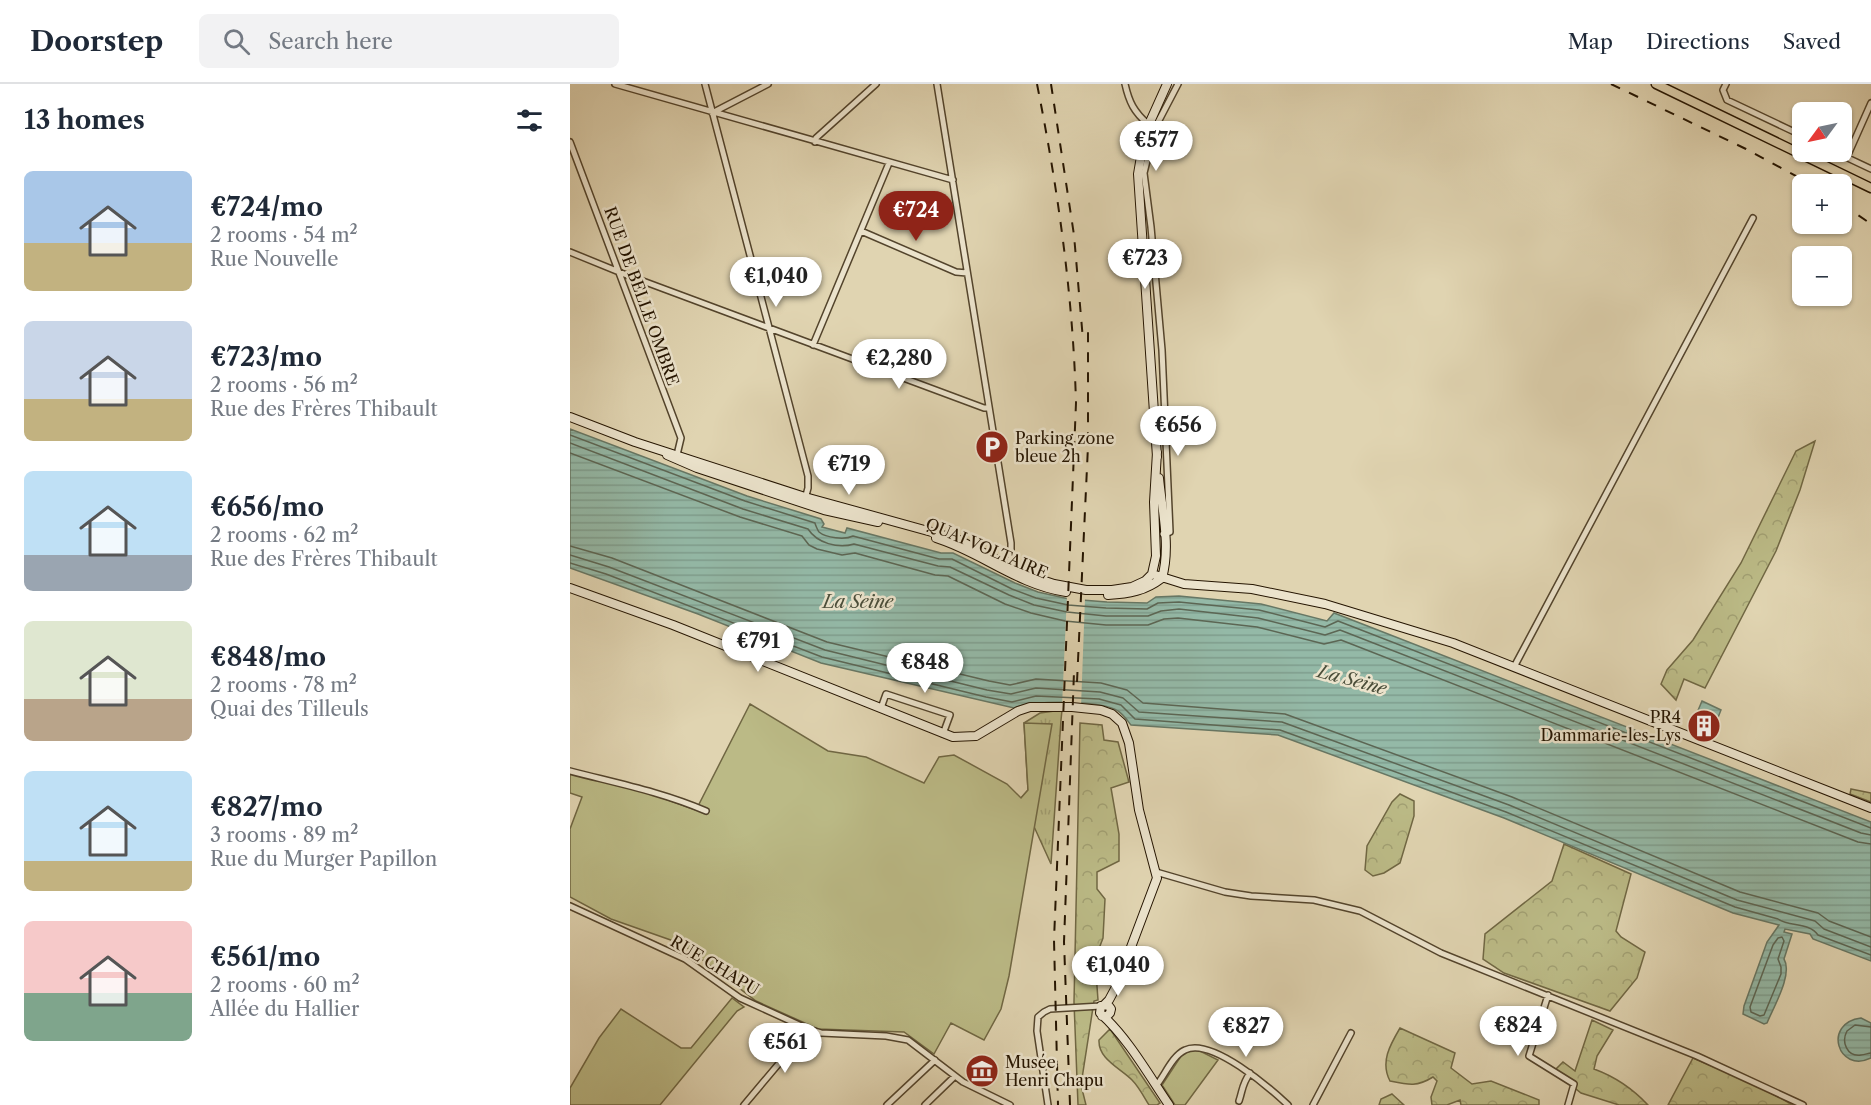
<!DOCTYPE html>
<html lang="en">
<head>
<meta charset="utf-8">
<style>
  body { margin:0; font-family:"Libre Caslon Text",serif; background:#f2f2f3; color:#1f2937; height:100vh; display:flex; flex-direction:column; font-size:22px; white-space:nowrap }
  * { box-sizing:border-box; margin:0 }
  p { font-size:20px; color:#747a83 }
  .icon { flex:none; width:33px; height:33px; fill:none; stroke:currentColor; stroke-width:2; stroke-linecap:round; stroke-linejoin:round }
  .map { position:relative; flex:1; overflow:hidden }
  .details { display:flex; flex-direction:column; background:#fff; width:570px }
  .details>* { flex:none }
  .needle { width:39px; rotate:237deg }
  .buttons { position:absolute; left:1222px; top:18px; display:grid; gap:12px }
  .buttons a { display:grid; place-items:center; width:60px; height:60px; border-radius:9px; background:#fff; box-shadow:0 2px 4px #0004; font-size:30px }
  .price { position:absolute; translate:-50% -51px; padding:0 14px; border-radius:21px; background:#fff; color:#222; font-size:20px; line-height:39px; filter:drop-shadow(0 2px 3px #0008) }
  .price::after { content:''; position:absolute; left:50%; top:36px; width:18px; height:14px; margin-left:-9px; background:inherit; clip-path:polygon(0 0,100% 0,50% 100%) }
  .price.on { background:#8f2418; color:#fff }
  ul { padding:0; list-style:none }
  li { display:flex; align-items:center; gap:18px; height:150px; padding:0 24px }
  li span { display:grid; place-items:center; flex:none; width:168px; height:120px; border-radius:9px; color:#555 }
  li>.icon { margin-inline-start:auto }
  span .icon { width:72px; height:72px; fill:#fffc; stroke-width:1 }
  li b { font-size:26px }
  h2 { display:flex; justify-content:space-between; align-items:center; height:72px; padding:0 24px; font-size:26px }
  header { display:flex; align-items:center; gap:36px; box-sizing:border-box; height:84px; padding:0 30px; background:#fff; border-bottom:2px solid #e0e1e3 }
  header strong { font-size:28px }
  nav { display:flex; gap:33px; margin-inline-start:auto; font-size:21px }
  .search { width:420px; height:54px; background:#f2f2f3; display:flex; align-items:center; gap:15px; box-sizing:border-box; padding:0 21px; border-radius:9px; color:#747a83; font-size:22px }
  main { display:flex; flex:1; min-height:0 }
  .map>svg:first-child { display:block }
</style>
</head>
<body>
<header>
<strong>Doorstep</strong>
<div class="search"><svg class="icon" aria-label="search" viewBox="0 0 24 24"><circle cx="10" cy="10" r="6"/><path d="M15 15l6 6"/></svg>Search here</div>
<nav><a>Map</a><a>Directions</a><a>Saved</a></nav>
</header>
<main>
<section class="details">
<h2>13 homes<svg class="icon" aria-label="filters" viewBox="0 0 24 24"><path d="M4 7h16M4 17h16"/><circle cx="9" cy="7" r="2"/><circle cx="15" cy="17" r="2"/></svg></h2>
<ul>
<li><span style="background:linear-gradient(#a9c7e8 60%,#c2b280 0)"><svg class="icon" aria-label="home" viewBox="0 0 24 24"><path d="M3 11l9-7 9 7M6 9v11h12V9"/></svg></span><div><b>€724/mo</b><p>2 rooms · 54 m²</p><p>Rue Nouvelle</p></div></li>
<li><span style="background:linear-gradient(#c9d6e8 65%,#c2b280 0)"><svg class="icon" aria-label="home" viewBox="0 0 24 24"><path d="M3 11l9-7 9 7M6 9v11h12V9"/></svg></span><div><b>€723/mo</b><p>2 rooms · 56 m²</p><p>Rue des Frères Thibault</p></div></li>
<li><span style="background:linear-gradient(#bfe0f5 70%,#9aa5b1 0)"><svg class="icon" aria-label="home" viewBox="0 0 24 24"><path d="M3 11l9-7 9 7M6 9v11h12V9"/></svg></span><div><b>€656/mo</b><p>2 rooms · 62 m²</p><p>Rue des Frères Thibault</p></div></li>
<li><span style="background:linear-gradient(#dfe7d0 65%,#b9a48a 0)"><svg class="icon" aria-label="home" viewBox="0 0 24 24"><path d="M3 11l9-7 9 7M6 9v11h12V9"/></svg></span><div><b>€848/mo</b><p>2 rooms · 78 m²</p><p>Quai des Tilleuls</p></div></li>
<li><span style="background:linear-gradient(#bfe0f5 75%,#c2b280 0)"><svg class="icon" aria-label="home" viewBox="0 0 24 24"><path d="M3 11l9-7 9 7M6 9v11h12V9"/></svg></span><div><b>€827/mo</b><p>3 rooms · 89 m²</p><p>Rue du Murger Papillon</p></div></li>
<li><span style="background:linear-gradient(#f6c9c9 60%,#7fa58c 0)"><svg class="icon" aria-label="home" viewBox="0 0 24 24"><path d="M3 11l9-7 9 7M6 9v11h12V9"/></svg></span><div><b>€561/mo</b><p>2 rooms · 60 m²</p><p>Allée du Hallier</p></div></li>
</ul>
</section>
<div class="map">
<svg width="1301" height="1021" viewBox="0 0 1301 1021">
  <defs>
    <pattern id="grass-tufts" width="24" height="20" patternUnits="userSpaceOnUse" patternTransform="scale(1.5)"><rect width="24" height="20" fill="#bbba86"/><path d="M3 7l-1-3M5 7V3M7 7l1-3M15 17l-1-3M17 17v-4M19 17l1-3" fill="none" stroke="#a19f72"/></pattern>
    <pattern id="forest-crowns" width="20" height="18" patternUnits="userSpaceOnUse" patternTransform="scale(1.5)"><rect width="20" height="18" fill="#bbba86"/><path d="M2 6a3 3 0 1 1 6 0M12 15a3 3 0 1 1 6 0" fill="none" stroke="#a19f72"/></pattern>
    <pattern id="water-rules" width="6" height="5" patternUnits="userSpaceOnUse" patternTransform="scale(1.5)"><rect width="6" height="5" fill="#94b9a7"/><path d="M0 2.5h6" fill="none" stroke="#7f9e8e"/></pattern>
  </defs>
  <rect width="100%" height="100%" fill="#e0d4b1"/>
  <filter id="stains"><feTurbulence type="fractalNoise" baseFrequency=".00333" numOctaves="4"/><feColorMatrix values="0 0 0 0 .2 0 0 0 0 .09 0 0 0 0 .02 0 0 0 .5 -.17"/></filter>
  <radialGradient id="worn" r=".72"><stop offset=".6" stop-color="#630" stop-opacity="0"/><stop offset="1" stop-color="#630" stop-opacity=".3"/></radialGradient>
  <path fill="url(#grass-tufts)" stroke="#706743" stroke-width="1.5" d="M 492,626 L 491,636 L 481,780 L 451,714 L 458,706 L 454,639 L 470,629 Z"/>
  <path fill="url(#forest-crowns)" stroke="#706743" stroke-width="1.5" d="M 1245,357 L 1230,406 L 1206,467 L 1135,604 L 1114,595 L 1106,616 L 1091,600 L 1097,586 L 1123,556 L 1171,479 L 1226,367 Z
    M 510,639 L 532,641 L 534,656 L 548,658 L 559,698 L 541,704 L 549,750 L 549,777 L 527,788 L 527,805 L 535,815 L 533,854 L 525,875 L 528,916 L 524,917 L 511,1001 L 516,1021 L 508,1021 L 504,918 Z
    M 1281,705 L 1301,709 L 1301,718 L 1280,710 Z
    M 830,710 L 844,717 L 844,732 L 830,779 L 814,789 L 803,792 L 795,786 L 797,762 L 822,718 Z
    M 994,760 L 1061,790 L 1046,847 L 1051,853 L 1075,868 L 1067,894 L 1040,927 L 934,889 L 913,875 L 915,850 L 982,797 Z
    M 1022,936 L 1043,946 L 1027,972 L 1024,985 C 1046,993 1062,1004 1078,1021 L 1049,1021 L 1011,1009 L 984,987 L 993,978 L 1005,987 Z
    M 830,944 L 885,969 L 881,984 L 902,1000 L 921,997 L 969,1016 L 969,1021 L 891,1021 L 890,1016 L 877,1021 L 862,1021 L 861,1013 L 867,997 L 863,993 C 847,1003 839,1001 820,997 C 810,978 820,961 830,944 Z
    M 540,945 L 590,1019 L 587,1021 L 579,1021 C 574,1013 569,1003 562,996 C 550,984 528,975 529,956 Z
    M 1123,974 L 1182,999 L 1223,1021 L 1098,1021 Z
    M 822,1010 L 834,1021 L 809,1021 L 811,1015 Z"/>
  <path fill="#bbba86" stroke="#706743" stroke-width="1.5" d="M 180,620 L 258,667 L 296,673 L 354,699 L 369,673 L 384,671 L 437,700 L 451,714 L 458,706 L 454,639 L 482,640 L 439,892 L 431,925 L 414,956 L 381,939 L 364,970 L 334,948 L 248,945 L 186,917 L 112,860 L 41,835 L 0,813 L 0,745 L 12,713 L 0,709 L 0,688 L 73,707 L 126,726 Z
    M 162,914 L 174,923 L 167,927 L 90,1021 L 0,1021 L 0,1004 L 29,954 L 51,925 L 111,964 L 121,964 Z
    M 620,965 L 628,966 L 648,976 L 615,1021 L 605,1021 L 592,1001 L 613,969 Z"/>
  <path fill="url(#water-rules)" stroke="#677764" stroke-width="1.5" d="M 0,345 L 177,412 L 251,435 L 254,440 L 252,443 L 275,449 L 277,444 L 371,469 L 383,469 L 445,499 L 468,508 L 499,515 L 537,518 L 577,519 L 586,513 L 609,512 L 691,520 L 757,537 L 764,529 L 1301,738 L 1301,877 L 1243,855 L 1240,850 L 1215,845 L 1214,848 L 1222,850 L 1214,875 C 1223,890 1204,922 1197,939 L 1194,940 L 1173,930 L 1174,922 L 1197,858 L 1209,841 L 1163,829 L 934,734 L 708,651 L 561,641 C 557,636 553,630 548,627 C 532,616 461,616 444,624 L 251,579 L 128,530 L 0,484 Z
    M 1132,617 L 1151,626 L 1138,659 L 1118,650 Z
    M 1291,934 L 1301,939 L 1301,974 C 1268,990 1252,939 1291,934 Z"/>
  <path fill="#e0d4b1" d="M 497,511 L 515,514 L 511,623 L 492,622 Z"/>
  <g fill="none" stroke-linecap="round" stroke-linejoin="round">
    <path stroke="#5c6654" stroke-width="1.5" d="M 0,351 L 175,417 L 245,439 C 245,440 248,447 249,448 C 256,454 275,456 283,452 L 369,475 L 382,475 L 442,505 L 466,514 L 498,521 L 536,524 L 577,525 L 588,519 L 609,518 L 689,526 L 755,543 L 768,537 L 1301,744
      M 0,359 L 173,425 L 238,445 C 247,459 268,465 284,460 L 368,482 L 380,483 L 439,511 L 464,521 L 497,528 L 536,532 L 578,532 L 591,527 L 609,525 L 688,534 L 755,551 L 770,546 L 1291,749 L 1301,751
      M 0,369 L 170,433 L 232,452 L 239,461 L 247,465 L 272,471 L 285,469 L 365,491 L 378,492 L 435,520 L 461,529 L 495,537 L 536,541 L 578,541 L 594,535 L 608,534 L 687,543 L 754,560 L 771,556 L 1288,758 L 1301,760
      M 0,462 L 42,474 L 257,558 L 419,597 L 440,601 L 466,595 L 531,599 L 557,606 L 573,619 L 715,630 L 942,713 L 1170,808 L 1248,829 L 1259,837 L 1301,853
      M 0,471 L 39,483 L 255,566 L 417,606 L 441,610 L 466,604 L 530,608 L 553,614 L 569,628 L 712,638 L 939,721 L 1167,816 L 1245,837 L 1254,845 L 1301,863
      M 0,479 L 36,490 L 252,573 L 416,613 L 442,618 L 466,612 L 529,615 L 551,621 L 565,635 L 710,646 L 936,728 L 1165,823 L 1208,835 C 1220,843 1239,838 1248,851 L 1301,871
      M 1137,626 L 1142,631 L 1135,648 L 1132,650 L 1127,645 L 1134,628 Z
      M 1212,853 L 1214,857 L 1208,875 L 1211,883 L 1211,890 L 1194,931 L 1190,932 L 1181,928 L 1180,923 L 1203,861 L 1208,854 Z
      M 1301,943 L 1285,941 L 1277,947 C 1271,958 1277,973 1291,971 C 1295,971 1298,969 1301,969"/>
    <defs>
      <path id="street" d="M 45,0 L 383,96
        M 135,0 L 238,392 L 238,404 L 235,415
        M 367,0 L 441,459 L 441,474 L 436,483
        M 555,0 C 559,18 564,28 578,40
        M 1156,0 L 1153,6 L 1157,16 L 1233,52
        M 142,29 L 198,0
        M 0,58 L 111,354 L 106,375
        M 245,58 L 246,54 L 306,0
        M 1265,68 L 1301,85
        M 1277,73 L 1301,19
        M 291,147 L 386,188 L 397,189
        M 0,168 L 54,190 L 414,324 L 419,324
        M 243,261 L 319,79
        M 593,450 L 600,448 L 592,266 L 581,143 L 574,89 L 585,44 L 608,0
        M 944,583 L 1183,134
        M 311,624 L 316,610 L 380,631 L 373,650
        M 0,687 C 46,699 92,708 136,727
        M 586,788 L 655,808 L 681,812 L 744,816 L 790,827 L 871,869 L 1127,972 L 1233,1021
        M 0,822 L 115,875 L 170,914 L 238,945 L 251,949 L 316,952 L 338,956 L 393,998 L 440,1021
        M 978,911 L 959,972 L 1004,1000 L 998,1021
        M 586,1002 C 595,991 602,972 615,966 C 641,953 700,1004 718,1021
        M 669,1017 C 673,1005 672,1000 680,989
        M 174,1021 L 238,945
        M 317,1021 L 365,976
        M 355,1021 L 385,992
        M 478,1021 L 467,947 L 468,933 L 474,928 L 480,925 L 531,922
        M 743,1021 L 781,949"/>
      <path id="secondary" d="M 0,333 L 65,358 L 235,413 L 387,455 L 454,490 L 484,500 L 516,506 L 542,506 L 562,503 L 575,497 L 582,490 L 586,472 L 584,418 L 587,368
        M 97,371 L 127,384 L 254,426 L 308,438
        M 587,373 L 568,90 L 575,49 L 597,0
        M 589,394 C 592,426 601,463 592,494
        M 366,454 C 411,468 448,501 496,508
        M 582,490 L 614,500 L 682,505 L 755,520 L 883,559 L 1301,724
        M 0,504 L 103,541 L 383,653 L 406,652 L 448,627 L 460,623 L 502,623 L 531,626 L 542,630 L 552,639 L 559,659 L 569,726 L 587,794 L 546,903 L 539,916 L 534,921
        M 538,511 C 559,510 575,507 592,494
        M 532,932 L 537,932 L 540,929 L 541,925 L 538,921 L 531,922 L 530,929 C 558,954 578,990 599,1021"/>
      <path id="primary" d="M 1086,0 L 1301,104"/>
    </defs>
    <use href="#street" stroke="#53442c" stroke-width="8"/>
    <use href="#secondary" stroke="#241400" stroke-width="10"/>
    <use href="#primary" stroke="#241400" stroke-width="11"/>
    <use href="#street" stroke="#ebe3cc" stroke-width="5"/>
    <use href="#secondary" stroke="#ebe3cc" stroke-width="8"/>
    <use href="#primary" stroke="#e0d4b1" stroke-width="8"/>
    <path stroke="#241400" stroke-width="2" stroke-dasharray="10 10" stroke-linecap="butt" d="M 467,0 C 488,106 503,211 506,319 L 484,856 L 488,1021
      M 481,0 L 504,151 L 513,256
      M 1041,0 L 1176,65 L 1241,100
      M 1272,120 L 1301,140
      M 507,598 L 518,362 L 518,248
      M 500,1021 L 494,858 L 504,588"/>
  </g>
  <defs>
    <symbol id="parking-disc" viewBox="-11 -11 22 22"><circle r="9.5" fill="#8f2418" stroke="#ebe3cc"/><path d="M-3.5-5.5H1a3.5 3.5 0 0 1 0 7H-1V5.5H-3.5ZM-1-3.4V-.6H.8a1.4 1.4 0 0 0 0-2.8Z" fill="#fff"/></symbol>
    <symbol id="building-disc" viewBox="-11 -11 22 22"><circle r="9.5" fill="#8f2418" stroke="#ebe3cc"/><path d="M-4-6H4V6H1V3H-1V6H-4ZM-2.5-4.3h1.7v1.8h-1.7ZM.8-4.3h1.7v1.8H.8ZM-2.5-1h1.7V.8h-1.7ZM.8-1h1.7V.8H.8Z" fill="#fff"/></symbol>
    <symbol id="museum-disc" viewBox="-11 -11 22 22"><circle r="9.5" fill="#8f2418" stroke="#ebe3cc"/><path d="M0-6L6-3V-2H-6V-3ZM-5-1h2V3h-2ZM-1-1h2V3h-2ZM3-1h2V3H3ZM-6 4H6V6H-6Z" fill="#fff"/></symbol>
  </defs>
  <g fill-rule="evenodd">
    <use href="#parking-disc" x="403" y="344" width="38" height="38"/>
    <use href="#building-disc" x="1115" y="623" width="38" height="38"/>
    <use href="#museum-disc" x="393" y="968" width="38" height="38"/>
  </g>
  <g text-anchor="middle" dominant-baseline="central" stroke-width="5" stroke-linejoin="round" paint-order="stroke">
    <g font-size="16" fill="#241400" stroke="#ebe3cc">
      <text transform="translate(72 212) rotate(70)">RUE DE BELLE OMBRE</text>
      <text transform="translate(417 464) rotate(23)">QUAI VOLTAIRE</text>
      <text transform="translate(145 881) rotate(31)">RUE CHAPU</text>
    </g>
    <g font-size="16" fill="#241400" stroke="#ebe3cc" text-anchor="start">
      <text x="445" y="354">Parking zone<tspan x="445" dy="18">bleue 2h</tspan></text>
      <text x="1111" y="633" text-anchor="end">PR4<tspan x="1111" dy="18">Dammarie-les-Lys</tspan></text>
      <text x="435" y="978">Musée<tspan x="435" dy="18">Henri Chapu</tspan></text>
    </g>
    <g font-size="18" font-style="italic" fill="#4b4e3a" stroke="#ebe3cc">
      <text x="288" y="518">La Seine</text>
      <text transform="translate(782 596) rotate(15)">La Seine</text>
    </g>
  </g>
  <rect width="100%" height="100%" filter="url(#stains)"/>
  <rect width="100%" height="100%" fill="url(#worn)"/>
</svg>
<div class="buttons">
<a><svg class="needle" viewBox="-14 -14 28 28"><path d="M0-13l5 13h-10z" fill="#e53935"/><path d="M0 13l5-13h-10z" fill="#747a83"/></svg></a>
<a>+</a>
<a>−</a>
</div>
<b class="price" style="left:586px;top:88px">€577</b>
<b class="price on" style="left:346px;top:158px">€724</b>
<b class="price" style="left:575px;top:206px">€723</b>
<b class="price" style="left:206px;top:224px">€1,040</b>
<b class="price" style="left:329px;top:306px">€2,280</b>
<b class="price" style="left:608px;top:373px">€656</b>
<b class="price" style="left:279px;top:412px">€719</b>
<b class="price" style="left:188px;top:589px">€791</b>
<b class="price" style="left:355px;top:610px">€848</b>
<b class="price" style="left:548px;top:913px">€1,040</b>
<b class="price" style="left:948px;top:973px">€824</b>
<b class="price" style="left:676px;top:974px">€827</b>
<b class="price" style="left:215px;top:990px">€561</b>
</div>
</main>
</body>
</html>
